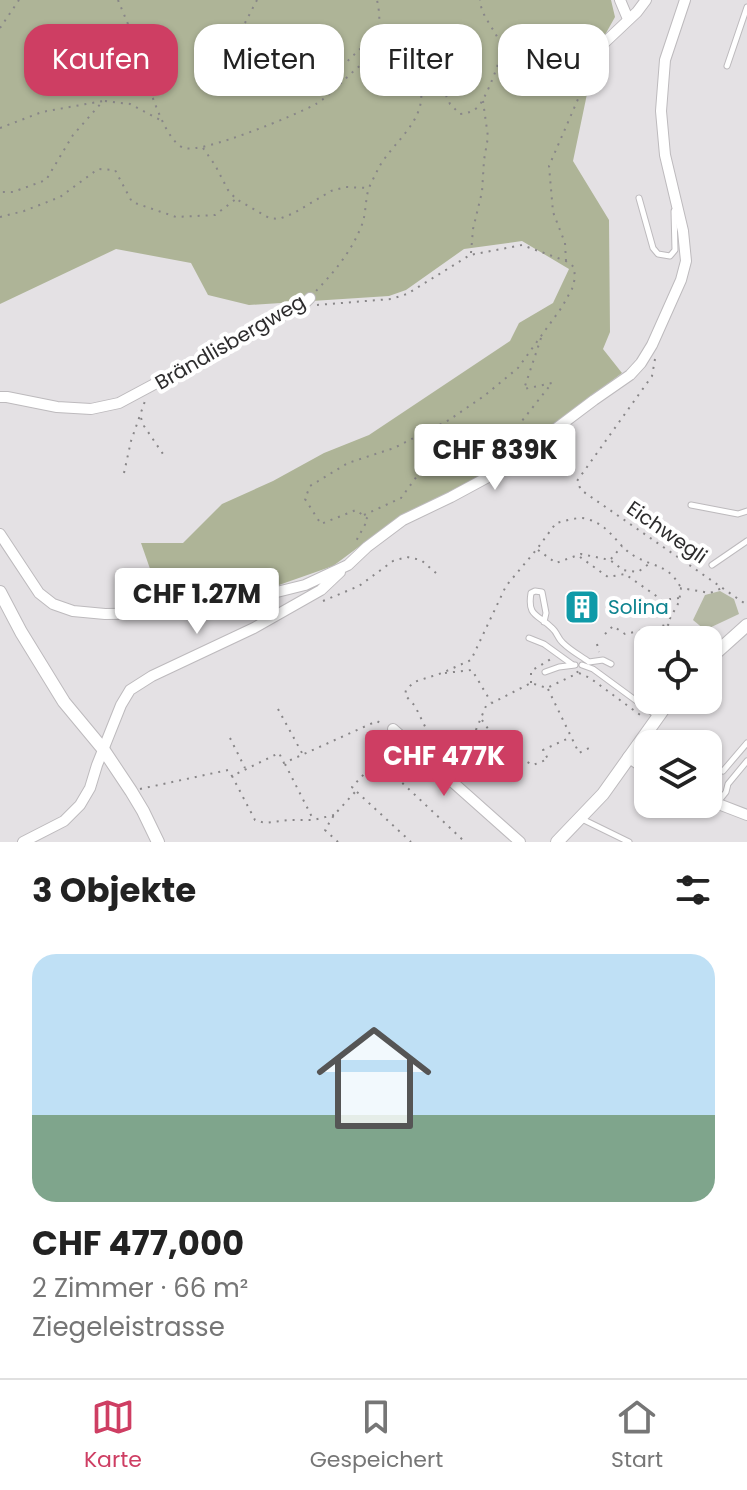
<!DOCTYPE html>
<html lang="de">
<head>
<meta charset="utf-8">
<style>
  body { margin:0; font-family:Poppins,sans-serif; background:#f6f6f6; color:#222; height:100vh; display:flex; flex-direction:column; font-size:30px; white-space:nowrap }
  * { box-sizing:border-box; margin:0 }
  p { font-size:26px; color:#767676 }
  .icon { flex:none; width:44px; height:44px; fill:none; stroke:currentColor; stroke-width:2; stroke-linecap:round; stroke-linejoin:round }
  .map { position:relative; height:842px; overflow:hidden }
  .sheet { display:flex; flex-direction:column; background:#fff; flex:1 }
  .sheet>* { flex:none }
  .guide { position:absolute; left:24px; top:24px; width:700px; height:72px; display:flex; gap:16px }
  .tools { position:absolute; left:634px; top:626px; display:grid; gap:16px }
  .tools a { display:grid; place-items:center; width:88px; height:88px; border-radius:16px; background:#fff; box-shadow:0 2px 6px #0004; font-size:40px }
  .price { position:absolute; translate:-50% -68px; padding:0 18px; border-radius:8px; background:#fff; color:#222; font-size:26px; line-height:52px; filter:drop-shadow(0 2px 4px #0008) }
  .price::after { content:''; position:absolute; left:50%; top:48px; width:24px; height:18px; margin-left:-12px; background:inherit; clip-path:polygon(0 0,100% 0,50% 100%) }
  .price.current { background:#ce3e63; color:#fff }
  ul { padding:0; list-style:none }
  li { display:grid; align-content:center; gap:16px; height:424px; padding:0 32px }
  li+li { border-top:2px solid #e0e0e0 }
  li span { display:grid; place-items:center; height:248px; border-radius:24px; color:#555 }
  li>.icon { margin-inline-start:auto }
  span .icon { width:144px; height:144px; fill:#fffc; stroke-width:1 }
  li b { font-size:34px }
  h2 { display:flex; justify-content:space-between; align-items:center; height:96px; padding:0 32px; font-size:34px }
  .pill { padding:0 28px; border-radius:24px; background:#fff; box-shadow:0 2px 6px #0004; font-size:28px; line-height:72px }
  .pill.current { background:#ce3e63; color:#fff }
  .dock { display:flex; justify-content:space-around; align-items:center; height:112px; border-top:2px solid #e0e0e0; background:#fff; font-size:22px; color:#767676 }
  .dock a { display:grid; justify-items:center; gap:4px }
  .dock .current { color:#ce3e63 }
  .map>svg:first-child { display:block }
</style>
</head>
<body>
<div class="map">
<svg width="747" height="842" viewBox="0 0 747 842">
  <rect width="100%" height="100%" fill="#e4e1e4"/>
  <path fill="#b5b9a4" d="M 720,591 L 734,599 L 739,614 L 705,630 L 693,620 L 705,595 Z"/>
  <path fill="#aeb497" d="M 0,0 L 611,0 L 615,17 L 596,51 L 573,161 L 609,220 L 610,332 L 603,349 L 622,373 L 499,466 L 448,494 L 403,514 L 333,566 L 253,594 L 175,609 L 163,606 L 141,543 L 183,543 L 222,504 L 273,481 L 324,453 L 369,435 L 510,341 L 519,323 L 553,303 L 569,269 L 522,241 L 464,249 L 406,290 L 389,296 L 249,305 L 208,295 L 191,263 L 116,249 L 0,304 Z"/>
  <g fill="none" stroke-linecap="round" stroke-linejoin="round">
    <defs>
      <path id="service" d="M 727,66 L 747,7
        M 639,198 L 653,248 L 658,254 L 670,256 L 675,250 L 674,211
        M 691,505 L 738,514 L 747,511
        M 712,565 L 747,541
        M 544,622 L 546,613 L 542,592 L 535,591 L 531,593 C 527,617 538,614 552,628 C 557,632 558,639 563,643 C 571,651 581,656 589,662 L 603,660 L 611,664
        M 529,638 L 544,644 L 573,665
        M 582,665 L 593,669 L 657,716
        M 545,672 L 559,667 L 575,665
        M 723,771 L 747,743
        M 718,802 L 726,792 L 728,784 L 747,761
        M 582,819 L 629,842"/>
      <path id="minor" d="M 620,0 L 628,19
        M 602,45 L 637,12 L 646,0
        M 0,397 L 7,397 L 57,407 L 91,409 L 119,403 L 304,304 L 310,298
        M 0,534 L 39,593 L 53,604 L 73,611 L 105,614 L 178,613 L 253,598 L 305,585 L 348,565 L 367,547 L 403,520 L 451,497 L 501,470 L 594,400 L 630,375 L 641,363 L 652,345 L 681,280 L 686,261 L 683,231 L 665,155 L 661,111 L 665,60 L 685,0
        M 393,729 L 520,842
        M 628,757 L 648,771
        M 708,800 L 747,815
        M 23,842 L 64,821 L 80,805 L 90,788 L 97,765 L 121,705 L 130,690 L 152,676 L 254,628 L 321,590 L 340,572"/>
      <path id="tertiary" d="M 0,592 L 21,632 L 64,702 L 103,749 L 131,791 L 143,811 L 158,842
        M 708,660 L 747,625
        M 557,842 L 603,794 L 670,700"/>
    </defs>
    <use href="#service" stroke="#bdbabd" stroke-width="7"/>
    <use href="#minor" stroke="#bdbabd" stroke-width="12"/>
    <use href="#tertiary" stroke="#bdbabd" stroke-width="14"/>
    <path stroke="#888688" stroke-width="2" stroke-dasharray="2 6" stroke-linecap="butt" d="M 118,0 C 124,15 131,30 136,45 C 143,67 162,141 184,148 C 202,154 296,115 316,104 C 332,95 359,62 372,58 C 394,52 417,69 421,91 C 425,122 391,144 378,169 C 375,176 370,184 368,191 C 365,203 366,216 361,227 C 351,252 334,272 316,291
      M 257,0 L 235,42 L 241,51 L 270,60 L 286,45 C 303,45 307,44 316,60 L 311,84 L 331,77 L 360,49 L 367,59 C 379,39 382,23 377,0
      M 0,28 L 19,0
      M 414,73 L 437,84 L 444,91 L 450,104 L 460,114 C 468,113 472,112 478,107 C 485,100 503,57 501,47 C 497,30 481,18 480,0
      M 105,101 L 130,104 L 162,121
      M 0,128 L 42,112 L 103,101 L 73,135 L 46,180 L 13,192 L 0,192
      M 203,148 L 215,165 L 228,190 L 236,199 L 269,218 L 279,219 L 294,213 L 331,191 L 346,187 L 367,188
      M 0,217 L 24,211 L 60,197 L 98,169 L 115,170 L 132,202 L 176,217 L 215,215 L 236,199
      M 471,253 L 473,229 L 482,192 L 484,160 L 488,137 L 483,101
      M 566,261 L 565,243 L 553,212 L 549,166 L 598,53
      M 317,305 L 391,299 L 407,294 L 470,255 L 522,245 L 566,261 L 574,267 L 575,278 L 572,289 L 562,307 L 518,368 L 484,396 L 449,420 L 394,448 L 348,463 L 310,486 L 305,499 L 321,524 L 356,510 L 368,519 L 355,543
      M 541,338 L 524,389 L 552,383 L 510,436 L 543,426
      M 655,359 L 652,376 L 577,481 L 581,490 L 747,605
      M 141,418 L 144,426 L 163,454
      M 124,473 L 131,441 L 145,401
      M 364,515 L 401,498 L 420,472 L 452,456 L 485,448 L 509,436
      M 538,550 L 556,563 L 581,554 L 610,560 L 623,570 L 638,572 L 650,563
      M 580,557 L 608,577 L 625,574 L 662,600 L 680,598
      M 611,559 L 622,546
      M 323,601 L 359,586 L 393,561 L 407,557 L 421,560 L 437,574
      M 605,634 L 613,626 L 625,634 L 666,625
      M 688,640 L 667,624 L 679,602 L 681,588 L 710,593 L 722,588
      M 597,644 L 599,652
      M 445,673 L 472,670 L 491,702
      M 579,673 L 590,678 L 643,717
      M 531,683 L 531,671 L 551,659
      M 548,689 L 579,753 L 591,747
      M 278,709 L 302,753
      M 482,720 L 502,749 L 533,765 L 548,759 L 543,750 L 571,737
      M 230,738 L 245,768
      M 439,755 L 415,706 L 405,695 L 406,690 L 414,682 L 442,673 L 471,660 L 506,586 L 537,549 L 556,523 C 566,521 578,516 587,519 C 612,526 616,546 636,557 C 657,568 669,565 681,588
      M 447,755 L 461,776
      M 439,759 L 473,737 L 486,706 L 531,683 L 547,688 L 578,673 L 577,671
      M 379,761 L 465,842
      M 285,764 L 313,819
      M 140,789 L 228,770 L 232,776
      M 357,792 L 411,842
      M 334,815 L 313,820 L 289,820 L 265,823 L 255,820 L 232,776 L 279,753 L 284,763 L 377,721 L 383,725
      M 338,842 L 325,830 L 334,815 L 356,791 L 352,787 L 393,743"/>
    <use href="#service" stroke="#fff" stroke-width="5"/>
    <use href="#minor" stroke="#fff" stroke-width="10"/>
    <use href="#tertiary" stroke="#fff" stroke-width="12"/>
  </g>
  <defs>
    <symbol id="building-square" viewBox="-11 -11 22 22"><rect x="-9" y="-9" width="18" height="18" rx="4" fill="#0f9aa8" stroke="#fff"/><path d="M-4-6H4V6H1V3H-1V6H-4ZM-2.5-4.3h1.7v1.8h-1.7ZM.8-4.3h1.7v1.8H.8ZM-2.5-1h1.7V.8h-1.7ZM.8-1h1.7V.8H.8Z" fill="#fff"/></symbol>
  </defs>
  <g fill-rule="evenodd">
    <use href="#building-square" x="562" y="587" width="40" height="40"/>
  </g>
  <g text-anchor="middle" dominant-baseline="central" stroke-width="8" stroke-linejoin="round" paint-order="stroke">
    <g font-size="20" fill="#2d2c2d" stroke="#fff">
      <text transform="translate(230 342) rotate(-30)">Brändlisbergweg</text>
      <text transform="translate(667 532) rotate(35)">Eichwegli</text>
    </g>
    <g font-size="20" fill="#0d838f" stroke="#fff" text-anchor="start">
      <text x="608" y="607">Solina</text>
    </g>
  </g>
</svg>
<div class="tools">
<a><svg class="icon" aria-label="locate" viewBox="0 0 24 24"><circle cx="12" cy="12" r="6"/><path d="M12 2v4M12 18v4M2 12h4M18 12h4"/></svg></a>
<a><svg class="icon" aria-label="layers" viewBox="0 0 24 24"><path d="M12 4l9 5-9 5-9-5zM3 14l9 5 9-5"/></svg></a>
</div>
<b class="price" style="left:495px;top:492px">CHF 839K</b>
<b class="price" style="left:197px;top:636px">CHF 1.27M</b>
<b class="price current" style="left:444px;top:798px">CHF 477K</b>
<div class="guide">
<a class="pill current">Kaufen</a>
<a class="pill">Mieten</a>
<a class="pill">Filter</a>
<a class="pill">Neu</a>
</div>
</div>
<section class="sheet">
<h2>3 Objekte<svg class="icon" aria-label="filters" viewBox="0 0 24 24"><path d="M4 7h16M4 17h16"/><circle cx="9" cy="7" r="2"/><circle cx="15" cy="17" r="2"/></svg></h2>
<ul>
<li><span style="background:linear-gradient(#bfe0f5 65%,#7fa58c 0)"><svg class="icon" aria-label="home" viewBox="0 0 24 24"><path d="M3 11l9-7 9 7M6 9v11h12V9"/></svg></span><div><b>CHF 477,000</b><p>2 Zimmer · 66 m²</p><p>Ziegeleistrasse</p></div></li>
</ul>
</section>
<nav class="dock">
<a class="current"><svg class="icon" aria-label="map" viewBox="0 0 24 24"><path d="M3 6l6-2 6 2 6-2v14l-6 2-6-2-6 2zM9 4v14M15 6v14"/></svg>Karte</a>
<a><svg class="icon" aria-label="saved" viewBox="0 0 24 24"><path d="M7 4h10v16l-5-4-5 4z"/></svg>Gespeichert</a>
<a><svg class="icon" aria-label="home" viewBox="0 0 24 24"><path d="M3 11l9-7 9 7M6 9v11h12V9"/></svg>Start</a>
</nav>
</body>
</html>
